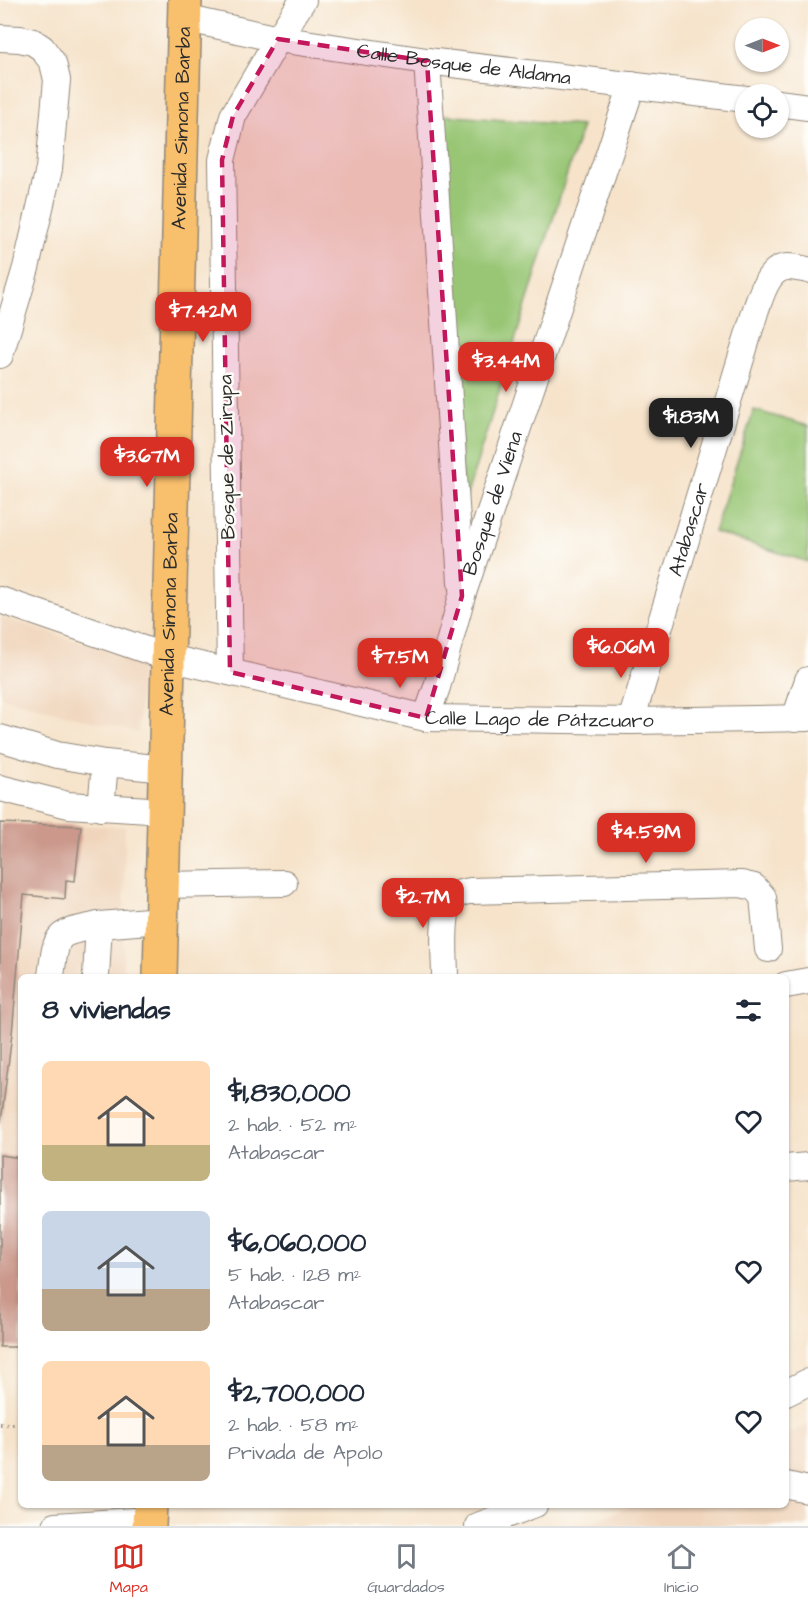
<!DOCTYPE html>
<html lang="es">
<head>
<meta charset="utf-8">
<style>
  body { margin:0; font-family:"Architects Daughter",sans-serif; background:#f6f6f7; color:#1f2937; height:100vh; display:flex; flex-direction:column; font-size:22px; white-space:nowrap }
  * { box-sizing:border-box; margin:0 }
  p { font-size:20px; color:#747a83 }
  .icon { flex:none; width:33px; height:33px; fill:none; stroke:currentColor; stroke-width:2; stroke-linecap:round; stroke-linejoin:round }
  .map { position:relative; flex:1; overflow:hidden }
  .details { position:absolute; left:18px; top:974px; width:771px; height:534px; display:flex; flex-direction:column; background:#fff; border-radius:9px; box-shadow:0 2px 4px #0004 }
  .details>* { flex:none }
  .needle { width:39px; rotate:90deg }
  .tools { position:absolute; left:735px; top:18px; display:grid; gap:12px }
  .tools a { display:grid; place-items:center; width:54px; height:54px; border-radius:50%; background:#fff; box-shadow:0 2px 4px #0004; font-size:30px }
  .price { position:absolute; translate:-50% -51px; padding:0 14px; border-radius:12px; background:#d93025; color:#fff; font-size:20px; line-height:39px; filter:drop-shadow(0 2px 3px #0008) }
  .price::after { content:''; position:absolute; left:50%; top:36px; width:18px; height:14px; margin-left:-9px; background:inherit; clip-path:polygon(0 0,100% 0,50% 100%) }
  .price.active { background:#222; color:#fff }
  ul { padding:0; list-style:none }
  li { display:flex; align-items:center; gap:18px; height:150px; padding:0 24px }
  li span { display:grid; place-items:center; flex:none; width:168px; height:120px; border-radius:9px; color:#555 }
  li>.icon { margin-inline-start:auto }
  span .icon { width:72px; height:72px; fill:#fffc; stroke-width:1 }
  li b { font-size:26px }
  h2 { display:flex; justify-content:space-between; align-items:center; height:72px; padding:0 24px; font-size:26px }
  .tabs { display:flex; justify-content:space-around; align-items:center; height:84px; border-top:2px solid #e0e1e3; background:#fff; font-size:16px; color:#747a83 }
  .tabs a { display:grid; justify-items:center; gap:3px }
  .tabs .active { color:#d93025 }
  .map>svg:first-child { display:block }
</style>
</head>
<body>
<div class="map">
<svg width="808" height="1526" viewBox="0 0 808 1526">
  <rect width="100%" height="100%" fill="#fdfcf7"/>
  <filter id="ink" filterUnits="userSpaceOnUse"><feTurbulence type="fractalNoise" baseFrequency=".0167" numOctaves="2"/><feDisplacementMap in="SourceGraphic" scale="12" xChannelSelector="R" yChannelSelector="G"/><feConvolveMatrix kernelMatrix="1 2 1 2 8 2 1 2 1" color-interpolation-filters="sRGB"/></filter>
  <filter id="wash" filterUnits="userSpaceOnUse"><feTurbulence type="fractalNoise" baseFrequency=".008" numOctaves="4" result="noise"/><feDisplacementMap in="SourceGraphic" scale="24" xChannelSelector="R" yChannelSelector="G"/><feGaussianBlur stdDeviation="1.35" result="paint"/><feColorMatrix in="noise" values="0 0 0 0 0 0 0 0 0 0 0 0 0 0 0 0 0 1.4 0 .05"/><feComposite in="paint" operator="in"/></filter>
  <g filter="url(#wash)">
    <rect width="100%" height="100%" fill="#f6e3ca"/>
    <path fill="#f0d5bc" d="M 0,616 L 142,662 L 138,733 L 0,697 Z
      M 0,823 L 125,827 L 123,976 L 21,976 L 21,1352 L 0,1352 Z
      M 808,1425 L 808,1526 L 580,1526 L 634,1505 L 786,1504 L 786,1435 Z"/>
    <path fill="#98c674" stroke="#627850" stroke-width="1.5" d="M 443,115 L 582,126 L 463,507 Z
      M 754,410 L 808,426 L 808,562 L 714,532 Z"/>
    <g id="blocks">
      <path fill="#cb988b" d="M 0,823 L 81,826 L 75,881 L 66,880 L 65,899 L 24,895 L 12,1034 L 1,1122 L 0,1122 Z
        M 0,1155 L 21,1158 L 21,1347 L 0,1347 Z"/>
    </g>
  </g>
  <g filter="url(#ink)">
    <use href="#blocks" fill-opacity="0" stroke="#90877a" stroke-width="1.5"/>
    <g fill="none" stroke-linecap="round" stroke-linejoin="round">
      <defs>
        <g id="minor">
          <path id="s1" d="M 184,18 L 278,39 L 427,61 L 746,99"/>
          <path d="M 0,38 L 20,39 L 33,42 L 42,48 L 53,63 L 57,80 L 49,169 L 26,268 L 0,355"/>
          <path d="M 427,61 L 461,582"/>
          <path d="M 778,103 L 808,107"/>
          <path id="s2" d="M 0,600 L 169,658 L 426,718 L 631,721 L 808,718"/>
          <path d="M 230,672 L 222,160 L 233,116 L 278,39 L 303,0"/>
          <path id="s3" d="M 426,718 L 437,687 L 462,596 L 632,85"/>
          <path d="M 795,719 L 808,680"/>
          <path id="s4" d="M 631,721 L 756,309 C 762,293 769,266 789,267 C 795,267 802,269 808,270"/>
          <path d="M 0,738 L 57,755 L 105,763 L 166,769"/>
          <path d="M 0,788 L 68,805 L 165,811"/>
          <path d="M 101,808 L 105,763"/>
          <path d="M 162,885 L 284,883"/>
          <path d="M 51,976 C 57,931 55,934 99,925"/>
          <path d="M 96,976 L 99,925 L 161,920"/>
          <path d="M 445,976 C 445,957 440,912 453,898 C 458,893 463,892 470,891 L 741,884 L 754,887 L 763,897 L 768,949"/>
          <path d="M 786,985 L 808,981"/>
          <path d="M 786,1168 L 808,1166"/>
          <path d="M 786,1393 L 808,1382"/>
          <path d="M 786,1485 L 808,1490"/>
          <path d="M 55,1526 L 149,1520"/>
          <path d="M 478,1526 L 535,1504"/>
        </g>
        <g id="major">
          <path id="s5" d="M 160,976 L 185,0"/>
          <path d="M 149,1526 L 150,1504"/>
        </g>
      </defs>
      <use href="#minor" stroke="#90877a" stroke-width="28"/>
      <use href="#major" stroke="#90877a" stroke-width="36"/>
      <path stroke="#90877a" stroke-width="4" stroke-dasharray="1.5 4.5" stroke-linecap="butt" d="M 0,1424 L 21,1424"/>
      <use href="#minor" stroke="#fff" stroke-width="26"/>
      <use href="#major" stroke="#f8bf6c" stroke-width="33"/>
    </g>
  </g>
  <path fill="#c2185b" fill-opacity="0.2" stroke="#c2185b" stroke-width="4.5" stroke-dasharray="12 8" stroke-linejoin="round" d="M 278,39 L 427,61 L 462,596 L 426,718 L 230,672 L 222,160 L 233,116 Z"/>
  <g text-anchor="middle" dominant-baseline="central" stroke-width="5" stroke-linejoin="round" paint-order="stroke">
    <g font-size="20" fill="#2b2b2b" stroke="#fdfcf7">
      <text stroke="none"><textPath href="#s1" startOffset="284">Calle Bosque de Aldama</textPath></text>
      <text stroke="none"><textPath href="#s5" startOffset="848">Avenida Simona Barba</textPath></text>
      <text transform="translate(227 457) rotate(-91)">Bosque de Zirupa</text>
      <text stroke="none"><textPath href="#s3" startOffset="225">Bosque de Viena</textPath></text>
      <text stroke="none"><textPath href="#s4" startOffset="200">Atabascar</textPath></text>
      <text stroke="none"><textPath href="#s5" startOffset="362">Avenida Simona Barba</textPath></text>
      <text stroke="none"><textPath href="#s2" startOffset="556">Calle Lago de Pátzcuaro</textPath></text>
    </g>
  </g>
</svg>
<div class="tools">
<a><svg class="needle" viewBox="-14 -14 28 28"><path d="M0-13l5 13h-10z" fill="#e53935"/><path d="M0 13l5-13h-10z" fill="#747a83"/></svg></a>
<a><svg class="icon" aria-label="locate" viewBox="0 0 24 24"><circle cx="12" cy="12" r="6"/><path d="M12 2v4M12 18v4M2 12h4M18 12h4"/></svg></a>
</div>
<b class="price" style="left:203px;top:343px">$7.42M</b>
<b class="price" style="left:506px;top:393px">$3.44M</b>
<b class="price active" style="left:691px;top:449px">$1.83M</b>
<b class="price" style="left:147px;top:488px">$3.67M</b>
<b class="price" style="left:621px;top:679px">$6.06M</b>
<b class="price" style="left:400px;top:689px">$7.5M</b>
<b class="price" style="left:646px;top:864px">$4.59M</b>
<b class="price" style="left:423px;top:929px">$2.7M</b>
<section class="details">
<h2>8 viviendas<svg class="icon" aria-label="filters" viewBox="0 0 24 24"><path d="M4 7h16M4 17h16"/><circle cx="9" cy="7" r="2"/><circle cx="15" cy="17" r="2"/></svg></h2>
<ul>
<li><span style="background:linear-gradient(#ffd9b3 70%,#c2b280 0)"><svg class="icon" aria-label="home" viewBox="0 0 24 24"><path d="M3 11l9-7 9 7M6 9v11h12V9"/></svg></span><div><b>$1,830,000</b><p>2 hab. · 52 m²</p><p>Atabascar</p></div><svg class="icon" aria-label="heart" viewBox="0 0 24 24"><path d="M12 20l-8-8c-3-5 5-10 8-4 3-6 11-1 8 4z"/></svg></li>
<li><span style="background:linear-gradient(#c9d6e8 65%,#b9a48a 0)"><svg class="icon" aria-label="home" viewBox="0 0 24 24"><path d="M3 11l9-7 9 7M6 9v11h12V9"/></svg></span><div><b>$6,060,000</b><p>5 hab. · 128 m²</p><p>Atabascar</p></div><svg class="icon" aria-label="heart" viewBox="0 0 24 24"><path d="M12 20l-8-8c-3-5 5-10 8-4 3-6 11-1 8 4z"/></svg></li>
<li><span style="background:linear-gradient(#ffd9b3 70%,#b9a48a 0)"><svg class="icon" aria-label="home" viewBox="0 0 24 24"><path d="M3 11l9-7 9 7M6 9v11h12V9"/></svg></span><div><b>$2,700,000</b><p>2 hab. · 58 m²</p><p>Privada de Apolo</p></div><svg class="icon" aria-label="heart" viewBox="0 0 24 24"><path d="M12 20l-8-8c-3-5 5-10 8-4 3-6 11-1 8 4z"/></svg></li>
</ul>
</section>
</div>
<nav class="tabs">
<a class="active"><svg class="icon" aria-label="map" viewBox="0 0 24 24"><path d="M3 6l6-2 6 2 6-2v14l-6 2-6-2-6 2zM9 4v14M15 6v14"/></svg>Mapa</a>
<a><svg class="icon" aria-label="saved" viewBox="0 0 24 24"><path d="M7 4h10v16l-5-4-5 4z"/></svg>Guardados</a>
<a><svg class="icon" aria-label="home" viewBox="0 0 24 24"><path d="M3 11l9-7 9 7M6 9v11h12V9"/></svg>Inicio</a>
</nav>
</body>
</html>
